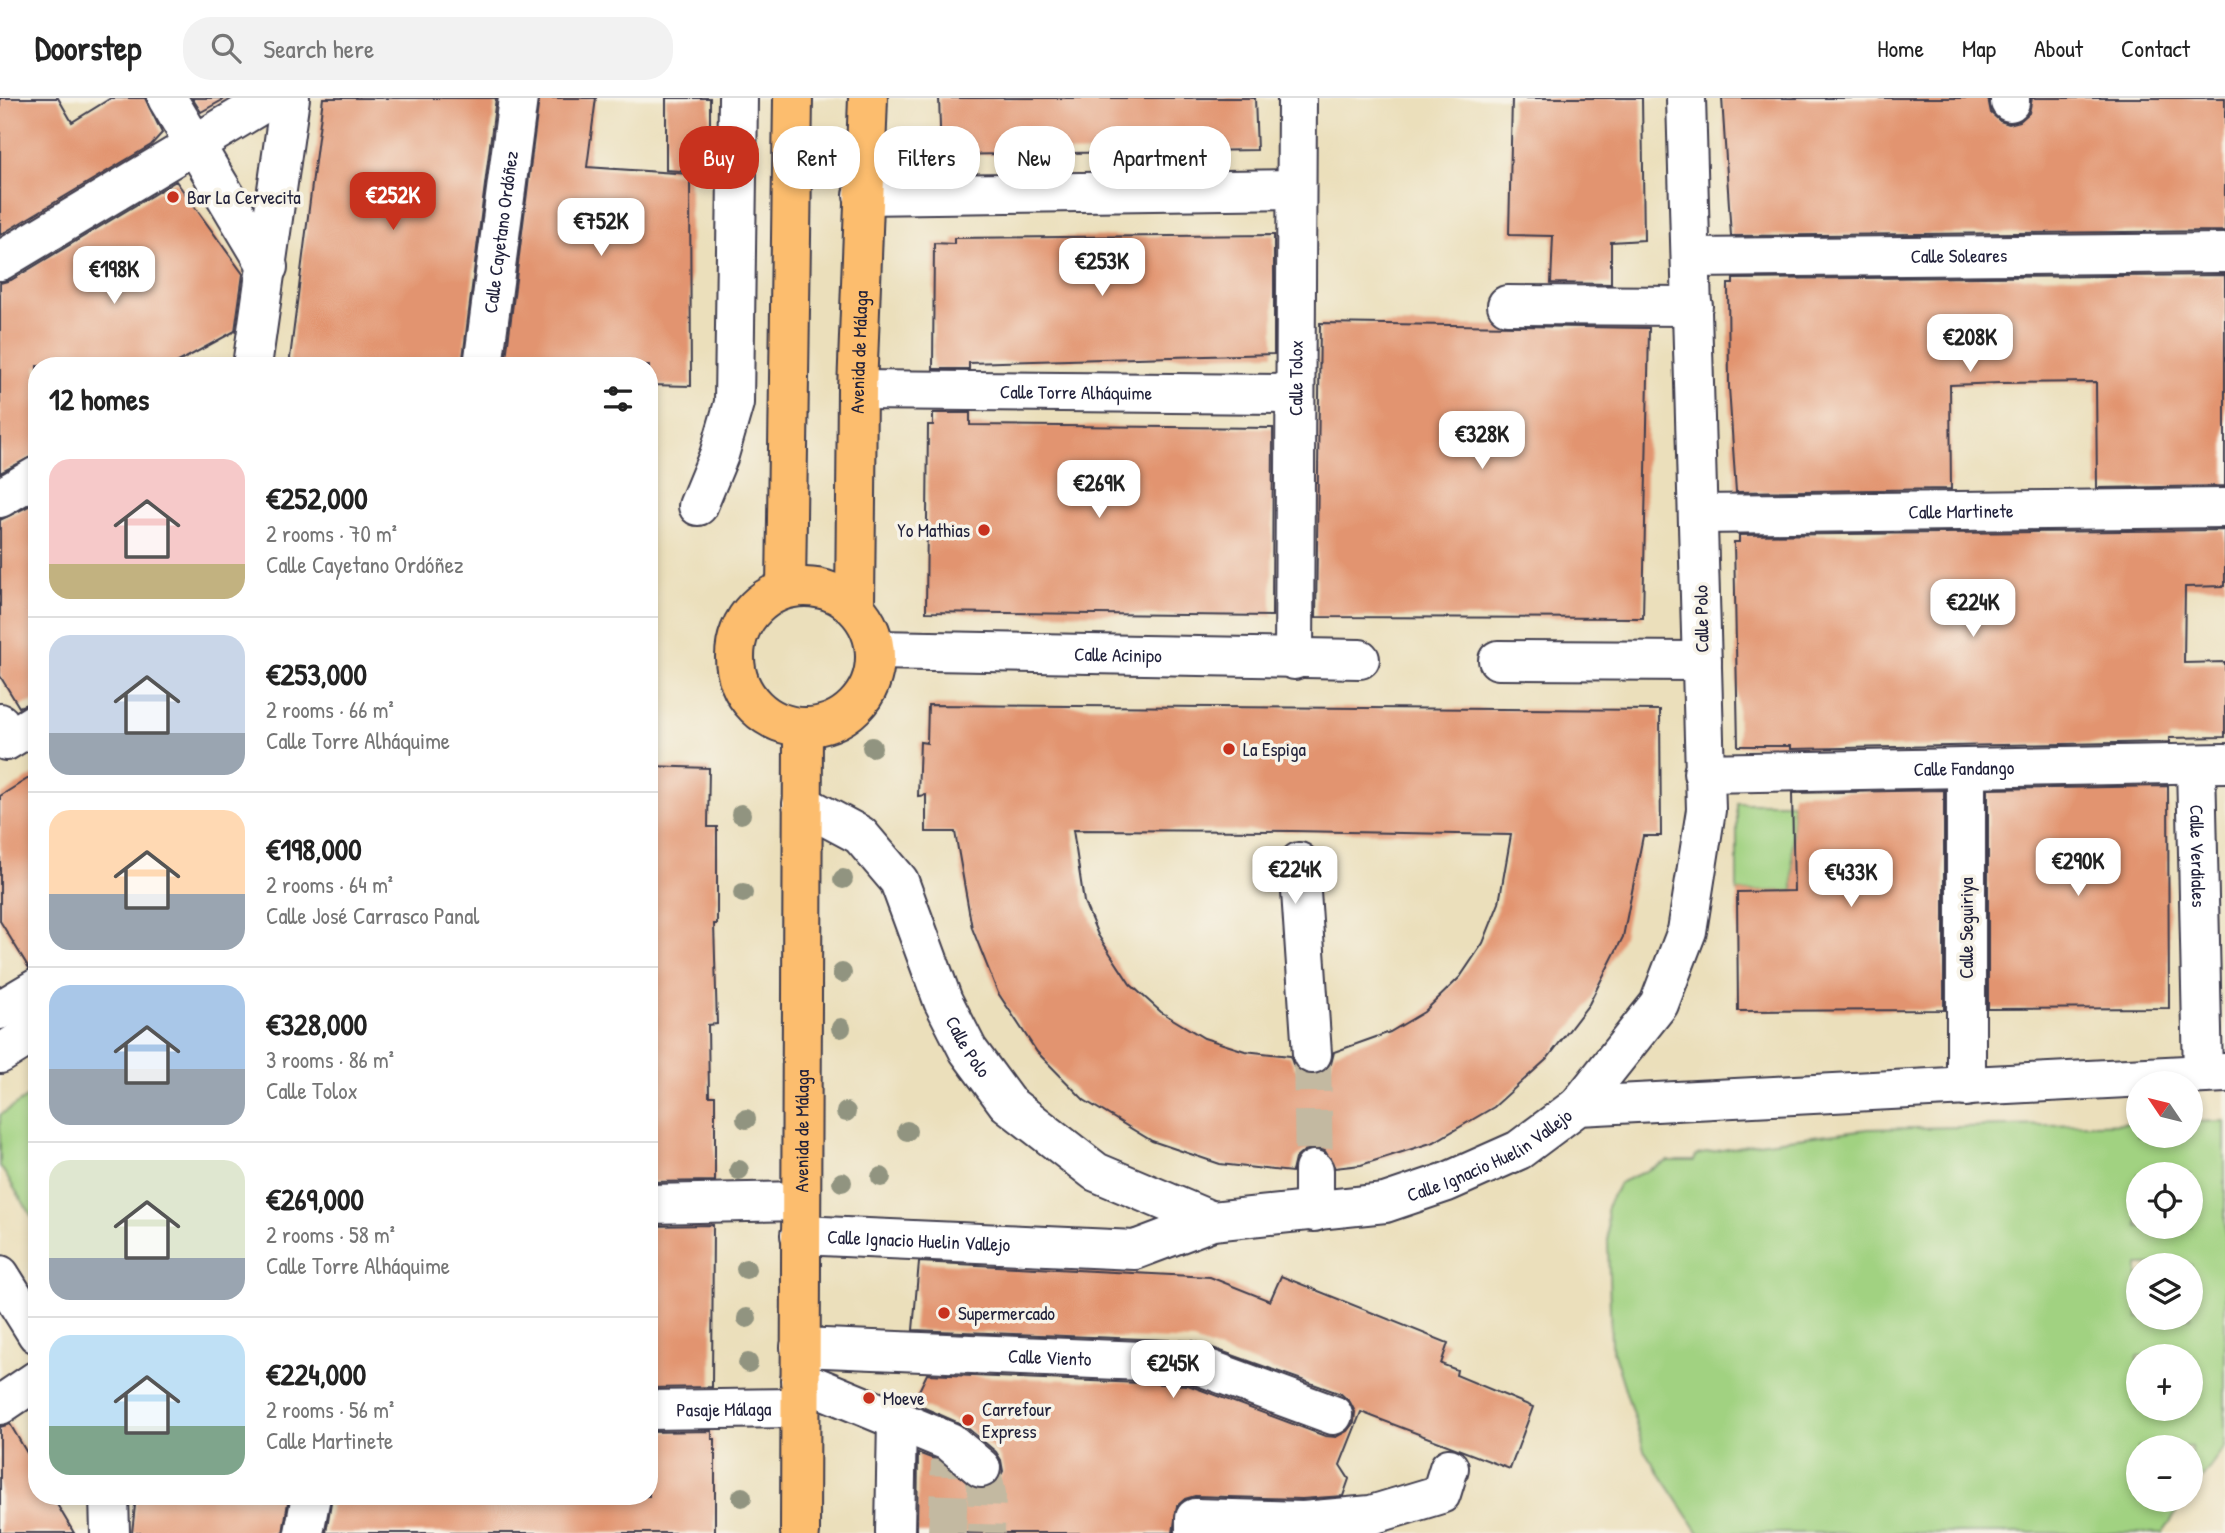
<!DOCTYPE html>
<html lang="en">
<head>
<meta charset="utf-8">
<style>
  body { margin:0; font-family:"Patrick Hand",sans-serif; background:#f2f2f2; color:#222; height:100vh; display:flex; flex-direction:column; font-size:26px; white-space:nowrap }
  * { box-sizing:border-box; margin:0 }
  p { font-size:23px; color:#767676 }
  .icon { flex:none; width:38px; height:38px; fill:none; stroke:currentColor; stroke-width:2; stroke-linecap:round; stroke-linejoin:round }
  .map { position:relative; flex:1; overflow:hidden }
  .panel { position:absolute; left:28px; top:259px; width:630px; height:1148px; display:flex; flex-direction:column; background:#fff; border-radius:28px; box-shadow:0 4px 10px #0003 }
  .panel>* { flex:none }
  .banner { position:absolute; left:679px; top:28px; width:665px; height:63px; display:flex; gap:14px }
  .needle { width:46px; rotate:305deg }
  .fabs { position:absolute; left:2126px; top:973px; display:grid; gap:14px }
  .fabs a { display:grid; place-items:center; width:77px; height:77px; border-radius:50%; background:#fff; box-shadow:0 4px 10px #0003; font-size:35px }
  .price { position:absolute; translate:-50% -60px; padding:0 16px; border-radius:14px; background:#fff; color:#222; font-size:23px; line-height:46px; filter:drop-shadow(0 2px 4px #0008) }
  .price::after { content:''; position:absolute; left:50%; top:42px; width:21px; height:16px; margin-left:-10px; background:inherit; clip-path:polygon(0 0,100% 0,50% 100%) }
  .price.on { background:#c8321e; color:#fff }
  ul { padding:0; list-style:none }
  li { display:flex; align-items:center; gap:21px; height:175px; padding:0 21px }
  li+li { border-top:2px solid #e0e0e0 }
  li span { display:grid; place-items:center; flex:none; width:196px; height:140px; border-radius:21px; color:#555 }
  li>.icon { margin-inline-start:auto }
  span .icon { width:84px; height:84px; fill:#fffc; stroke-width:1 }
  li b { font-size:30px }
  h2 { display:flex; justify-content:space-between; align-items:center; height:84px; padding:0 21px; font-size:30px }
  .pill { padding:0 24px; border-radius:28px; background:#fff; box-shadow:0 4px 10px #0003; font-size:24px; line-height:63px }
  .pill.on { background:#c8321e; color:#fff }
  header { display:flex; align-items:center; gap:42px; box-sizing:border-box; height:98px; padding:0 35px; background:#fff; border-bottom:2px solid #e0e0e0 }
  header strong { font-size:33px }
  nav { display:flex; gap:38px; margin-inline-start:auto; font-size:24px }
  .search { width:490px; height:63px; background:#f2f2f2; display:flex; align-items:center; gap:18px; box-sizing:border-box; padding:0 24px; border-radius:28px; color:#767676; font-size:26px }
  .map>svg:first-child { display:block }
</style>
</head>
<body>
<header>
<strong>Doorstep</strong>
<div class="search"><svg class="icon" aria-label="search" viewBox="0 0 24 24"><circle cx="10" cy="10" r="6"/><path d="M15 15l6 6"/></svg>Search here</div>
<nav><a>Home</a><a>Map</a><a>About</a><a>Contact</a></nav>
</header>
<div class="map">
<svg width="2225" height="1435" viewBox="0 0 2225 1435">
  <rect width="100%" height="100%" fill="#f7f3e8"/>
  <filter id="ink" filterUnits="userSpaceOnUse"><feTurbulence type="fractalNoise" baseFrequency=".0143" numOctaves="2"/><feDisplacementMap in="SourceGraphic" scale="14" xChannelSelector="R" yChannelSelector="G"/><feConvolveMatrix kernelMatrix="1 2 1 2 8 2 1 2 1" color-interpolation-filters="sRGB"/></filter>
  <filter id="wash" filterUnits="userSpaceOnUse"><feTurbulence type="fractalNoise" baseFrequency=".00686" numOctaves="4" result="noise"/><feDisplacementMap in="SourceGraphic" scale="28" xChannelSelector="R" yChannelSelector="G"/><feGaussianBlur stdDeviation="1.57" result="paint"/><feColorMatrix in="noise" values="0 0 0 0 0 0 0 0 0 0 0 0 0 0 0 0 0 1.4 0 .05"/><feComposite in="paint" operator="in"/></filter>
  <g filter="url(#wash)">
    <rect width="100%" height="100%" fill="#ebdfbb"/>
    <path fill="#a1d281" stroke="#627a5e" stroke-width="2" fill-rule="evenodd" d="M 1737,705 L 1792,705 L 1793,793 L 1737,794 Z
      M 37,993 L 37,1112 L 35,1123 L 0,1068 L 0,1017 Z
      M 2225,1023 L 2225,1349 L 2191,1395 L 2191,1349 L 2138,1349 L 2138,1402 L 2186,1402 L 2162,1435 L 1699,1435 L 1644,1352 L 1611,1246 L 1607,1109 L 1619,1085 L 1668,1063 L 1694,1063 L 1696,1057 L 1758,1045 L 1868,1031 L 2138,1025 L 2138,1038 L 2191,1038 L 2191,1024 ZM 2138,1076 L 2191,1076 L 2191,1129 L 2138,1129 ZM 2138,1167 L 2191,1167 L 2191,1220 L 2138,1220 ZM 2138,1258 L 2191,1258 L 2191,1311 L 2138,1311 Z"/>
    <g id="blocks">
      <path fill="#e2946f" fill-rule="evenodd" d="M 0,0 L 58,0 L 72,24 L 111,0 L 145,0 L 162,35 L 151,47 L 0,137 Z
        M 192,0 L 226,0 L 201,14 Z
        M 323,0 L 496,0 L 462,268 L 289,268 Z
        M 539,0 L 596,0 L 587,69 L 690,76 L 691,288 L 649,287 L 649,268 L 505,268 Z
        M 666,0 L 710,0 L 710,75 L 666,72 Z
        M 939,0 L 1255,0 L 1257,52 L 941,57 Z
        M 1512,0 L 1642,0 L 1644,142 L 1611,144 L 1611,186 L 1551,185 L 1553,138 L 1509,137 Z
        M 1722,0 L 1988,0 L 1991,15 L 2000,23 L 2009,26 L 2020,23 L 2029,15 L 2032,0 L 2225,0 L 2225,133 L 1731,138 Z
        M 176,83 L 243,176 L 235,233 L 171,268 L 37,268 L 37,356 L 0,375 L 0,185 L 11,182 Z
        M 1274,137 L 1274,256 L 969,265 L 969,271 L 933,271 L 934,145 L 954,146 L 954,140 Z
        M 2225,177 L 2225,388 L 2097,390 L 2096,284 L 2000,285 L 1950,287 L 1951,391 L 1736,394 L 1729,289 L 1728,186 L 1733,186 L 1733,181 Z
        M 1320,225 L 1649,230 L 1643,520 L 1316,519 Z
        M 933,315 L 970,315 L 970,327 L 1273,330 L 1272,518 L 926,514 L 928,327 L 933,327 Z
        M 37,404 L 37,602 L 19,609 L 0,578 L 0,422 Z
        M 2225,432 L 2225,488 L 2185,489 L 2184,565 L 2225,564 L 2225,639 L 2169,640 L 2169,644 L 1791,651 L 1791,648 L 1738,648 L 1734,444 L 1739,444 L 1739,437 Z
        M 928,607 L 1660,612 L 1661,738 L 1643,738 L 1623,839 L 1589,906 L 1547,961 L 1494,1009 L 1434,1044 L 1361,1067 L 1335,1070 L 1325,1053 L 1315,1050 L 1304,1053 L 1295,1061 L 1292,1074 L 1220,1066 L 1152,1043 L 1084,1002 L 1037,954 L 998,895 L 972,830 L 955,734 L 926,734 L 926,697 L 918,698 L 920,644 L 927,645 ZM 1073,732 L 1292,733 L 1511,737 L 1499,805 L 1483,845 L 1460,879 L 1424,914 L 1390,934 L 1334,954 L 1331,966 L 1324,974 L 1313,978 L 1302,975 L 1294,969 L 1290,958 L 1245,953 L 1204,940 L 1161,914 L 1130,886 L 1098,837 L 1084,804 Z
        M 649,668 L 709,670 L 708,729 L 717,729 L 717,826 L 714,826 L 717,926 L 708,927 L 709,998 L 715,998 L 715,1083 L 649,1084 Z
        M 37,675 L 37,868 L 29,870 L 0,823 L 0,698 Z
        M 2168,688 L 2169,910 L 1988,911 L 1988,691 Z
        M 1944,692 L 1944,912 L 1738,913 L 1737,794 L 1794,793 L 1792,695 Z
        M 713,1127 L 712,1289 L 649,1290 L 649,1128 Z
        M 919,1164 L 1210,1179 L 1270,1203 L 1281,1178 L 1448,1245 L 1441,1266 L 1457,1272 L 1456,1277 L 1533,1309 L 1510,1371 L 1361,1314 L 1340,1367 L 1349,1381 L 1343,1398 L 1302,1401 L 1195,1398 L 1185,1401 L 1177,1408 L 1173,1435 L 917,1435 L 918,1355 L 939,1363 L 977,1391 L 989,1390 L 998,1383 L 1003,1373 L 1001,1362 L 996,1354 L 964,1327 L 913,1305 L 927,1276 L 1188,1287 L 1325,1338 L 1336,1339 L 1347,1333 L 1354,1324 L 1355,1314 L 1350,1304 L 1341,1296 L 1193,1243 L 913,1232 Z
        M 10,1326 L 37,1372 L 37,1398 L 52,1398 L 74,1435 L 0,1435 L 0,1329 Z
        M 712,1333 L 712,1341 L 715,1341 L 715,1435 L 326,1435 L 332,1398 L 649,1398 L 649,1334 Z
        M 136,1398 L 289,1398 L 283,1435 L 132,1435 Z"/>
    </g>
  </g>
  <g filter="url(#ink)">
    <use href="#blocks" fill-opacity="0" stroke="#403e4e" stroke-width="2"/>
    <g fill="none" stroke-linecap="round" stroke-linejoin="round">
      <path stroke="#c3b9a1" stroke-width="38" stroke-dasharray="38 19" stroke-linecap="butt" d="M 1312,956 L 1314,1072
        M 981,1370 L 987,1396 L 986,1435
        M 947,1435 L 950,1362"/>
      <defs>
        <g id="minor">
          <path d="M 167,0 L 268,169"/>
          <path d="M 2010,0 L 2010,4"/>
          <path d="M 863,97 L 1295,91"/>
          <path id="s1" d="M 1691,160 L 2225,155"/>
          <path d="M 0,163 L 272,0"/>
          <path d="M 1507,207 L 1693,208"/>
          <path d="M 252,268 L 290,0"/>
          <path id="s2" d="M 483,268 L 518,0"/>
          <path id="s3" d="M 857,292 L 1293,296"/>
          <path d="M 0,400 L 37,378"/>
          <path d="M 698,408 L 719,357 L 734,305 L 738,0"/>
          <path id="s4" d="M 1699,416 L 2225,410"/>
          <path id="s5" d="M 876,552 L 1360,561"/>
          <path id="s6" d="M 1294,562 L 1297,0"/>
          <path d="M 1498,562 L 1702,563"/>
          <path d="M 0,625 L 6,643 L 37,624"/>
          <path id="s7" d="M 2196,667 L 2203,976"/>
          <path d="M 1966,672 L 1966,989"/>
          <path id="s8" d="M 1703,675 L 2225,665"/>
          <path id="s9" d="M 802,706 L 860,737 L 899,783 L 943,903 L 968,952 L 1007,1005 L 1096,1074 L 1212,1123"/>
          <path d="M 1299,764 L 1312,956"/>
          <path d="M 0,912 L 37,890"/>
          <path d="M 0,956 L 37,933"/>
          <path d="M 1578,1008 L 1659,906 L 1687,833 L 1706,712 L 1686,0"/>
          <path d="M 1314,1072 L 1314,1114"/>
          <path d="M 649,1106 L 800,1103"/>
          <path id="s10" d="M 800,1137 L 1135,1152 L 1212,1123 L 1385,1105 L 1447,1084 L 1519,1052 L 1578,1008 L 2225,975"/>
          <path d="M 0,1177 L 37,1236"/>
          <path id="s11" d="M 800,1249 L 1192,1265 L 1333,1317"/>
          <path d="M 800,1282 L 950,1344 L 981,1370"/>
          <path d="M 0,1307 L 37,1282"/>
          <path id="s12" d="M 649,1312 L 800,1310"/>
          <path d="M 109,1398 L 110,1435"/>
          <path d="M 304,1435 L 311,1398"/>
          <path d="M 895,1435 L 897,1320"/>
          <path d="M 1195,1435 L 1195,1420 L 1303,1423 L 1371,1417 L 1441,1396 L 1449,1370"/>
        </g>
        <g id="major">
          <circle cx="805" cy="559" r="70"/>
          <path d="M 786,490 L 793,0"/>
          <path id="s13" d="M 855,508 L 857,292 L 868,0"/>
          <path id="s14" d="M 800,1435 L 803,630"/>
        </g>
      </defs>
      <use href="#minor" stroke="#403e4e" stroke-width="42"/>
      <use href="#major" stroke="#403e4e" stroke-width="42"/>
      <use href="#minor" stroke="#fff" stroke-width="38"/>
      <use href="#major" stroke="#fcbd6e" stroke-width="38"/>
    </g>
    <g fill="#919480">
      <circle cx="872" cy="649" r="10"/>
      <circle cx="741" cy="716" r="10"/>
      <circle cx="843" cy="781" r="10"/>
      <circle cx="743" cy="795" r="10"/>
      <circle cx="842" cy="875" r="10"/>
      <circle cx="841" cy="930" r="10"/>
      <circle cx="846" cy="1014" r="10"/>
      <circle cx="746" cy="1021" r="10"/>
      <circle cx="907" cy="1033" r="10"/>
      <circle cx="739" cy="1072" r="10"/>
      <circle cx="881" cy="1079" r="10"/>
      <circle cx="842" cy="1084" r="10"/>
      <circle cx="746" cy="1171" r="10"/>
      <circle cx="747" cy="1220" r="10"/>
      <circle cx="748" cy="1265" r="10"/>
      <circle cx="742" cy="1399" r="10"/>
    </g>
  </g>
  <g fill="#c8321e" stroke="#f7f3e8" stroke-width="2.5">
    <circle cx="173" cy="99" r="7"/>
    <circle cx="984" cy="432" r="7"/>
    <circle cx="1229" cy="651" r="7"/>
    <circle cx="944" cy="1215" r="7"/>
    <circle cx="869" cy="1300" r="7"/>
    <circle cx="968" cy="1322" r="7"/>
  </g>
  <g text-anchor="middle" dominant-baseline="central" stroke-width="7" stroke-linejoin="round" paint-order="stroke">
    <g font-size="19" fill="#22223b" stroke="#f7f3e8" text-anchor="start">
      <text x="187" y="99">Bar La Cervecita</text>
      <text x="970" y="432" text-anchor="end">Yo Mathias</text>
      <text x="1243" y="651">La Espiga</text>
      <text x="958" y="1215">Supermercado</text>
      <text x="883" y="1300">Moeve</text>
      <text x="982" y="1311">Carrefour<tspan x="982" dy="22">Express</tspan></text>
    </g>
    <g font-size="19" fill="#22223b" stroke="#f7f3e8">
      <text stroke="none"><textPath href="#s2" startOffset="135">Calle Cayetano Ordóñez</textPath></text>
      <text stroke="none"><textPath href="#s1" startOffset="268">Calle Soleares</textPath></text>
      <text stroke="none"><textPath href="#s13" startOffset="254">Avenida de Málaga</textPath></text>
      <text stroke="none"><textPath href="#s6" startOffset="282">Calle Tolox</textPath></text>
      <text stroke="none"><textPath href="#s3" startOffset="219">Calle Torre Alháquime</textPath></text>
      <text stroke="none"><textPath href="#s4" startOffset="262">Calle Martinete</textPath></text>
      <text transform="translate(1701 521) rotate(-91)">Calle Polo</text>
      <text stroke="none"><textPath href="#s5" startOffset="242">Calle Acinipo</textPath></text>
      <text stroke="none"><textPath href="#s8" startOffset="261">Calle Fandango</textPath></text>
      <text stroke="none"><textPath href="#s7" startOffset="91">Calle Verdiales</textPath></text>
      <text transform="translate(1966 830) rotate(-90)">Calle Seguiriya</text>
      <text stroke="none"><textPath href="#s9" startOffset="306">Calle Polo</textPath></text>
      <text stroke="none"><textPath href="#s14" startOffset="402">Avenida de Málaga</textPath></text>
      <text stroke="none"><textPath href="#s10" startOffset="707">Calle Ignacio Huelin Vallejo</textPath></text>
      <text stroke="none"><textPath href="#s10" startOffset="119">Calle Ignacio Huelin Vallejo</textPath></text>
      <text stroke="none"><textPath href="#s11" startOffset="250">Calle Viento</textPath></text>
      <text stroke="none"><textPath href="#s12" startOffset="75">Pasaje Málaga</textPath></text>
    </g>
  </g>
</svg>
<div class="fabs">
<a><svg class="needle" viewBox="-14 -14 28 28"><path d="M0-13l5 13h-10z" fill="#e53935"/><path d="M0 13l5-13h-10z" fill="#767676"/></svg></a>
<a><svg class="icon" aria-label="locate" viewBox="0 0 24 24"><circle cx="12" cy="12" r="6"/><path d="M12 2v4M12 18v4M2 12h4M18 12h4"/></svg></a>
<a><svg class="icon" aria-label="layers" viewBox="0 0 24 24"><path d="M12 4l9 5-9 5-9-5zM3 14l9 5 9-5"/></svg></a>
<a>+</a>
<a>−</a>
</div>
<b class="price on" style="left:393px;top:134px">€252K</b>
<b class="price" style="left:601px;top:160px">€752K</b>
<b class="price" style="left:1102px;top:200px">€253K</b>
<b class="price" style="left:114px;top:208px">€198K</b>
<b class="price" style="left:1970px;top:276px">€208K</b>
<b class="price" style="left:1482px;top:373px">€328K</b>
<b class="price" style="left:1099px;top:422px">€269K</b>
<b class="price" style="left:1973px;top:541px">€224K</b>
<b class="price" style="left:2078px;top:800px">€290K</b>
<b class="price" style="left:1295px;top:808px">€224K</b>
<b class="price" style="left:1851px;top:811px">€433K</b>
<b class="price" style="left:1173px;top:1302px">€245K</b>
<div class="banner">
<a class="pill on">Buy</a>
<a class="pill">Rent</a>
<a class="pill">Filters</a>
<a class="pill">New</a>
<a class="pill">Apartment</a>
</div>
<section class="panel">
<h2>12 homes<svg class="icon" aria-label="filters" viewBox="0 0 24 24"><path d="M4 7h16M4 17h16"/><circle cx="9" cy="7" r="2"/><circle cx="15" cy="17" r="2"/></svg></h2>
<ul>
<li><span style="background:linear-gradient(#f6c9c9 75%,#c2b280 0)"><svg class="icon" aria-label="home" viewBox="0 0 24 24"><path d="M3 11l9-7 9 7M6 9v11h12V9"/></svg></span><div><b>€252,000</b><p>2 rooms · 70 m²</p><p>Calle Cayetano Ordóñez</p></div></li>
<li><span style="background:linear-gradient(#c9d6e8 70%,#9aa5b1 0)"><svg class="icon" aria-label="home" viewBox="0 0 24 24"><path d="M3 11l9-7 9 7M6 9v11h12V9"/></svg></span><div><b>€253,000</b><p>2 rooms · 66 m²</p><p>Calle Torre Alháquime</p></div></li>
<li><span style="background:linear-gradient(#ffd9b3 60%,#9aa5b1 0)"><svg class="icon" aria-label="home" viewBox="0 0 24 24"><path d="M3 11l9-7 9 7M6 9v11h12V9"/></svg></span><div><b>€198,000</b><p>2 rooms · 64 m²</p><p>Calle José Carrasco Panal</p></div></li>
<li><span style="background:linear-gradient(#a9c7e8 60%,#9aa5b1 0)"><svg class="icon" aria-label="home" viewBox="0 0 24 24"><path d="M3 11l9-7 9 7M6 9v11h12V9"/></svg></span><div><b>€328,000</b><p>3 rooms · 86 m²</p><p>Calle Tolox</p></div></li>
<li><span style="background:linear-gradient(#dfe7d0 70%,#9aa5b1 0)"><svg class="icon" aria-label="home" viewBox="0 0 24 24"><path d="M3 11l9-7 9 7M6 9v11h12V9"/></svg></span><div><b>€269,000</b><p>2 rooms · 58 m²</p><p>Calle Torre Alháquime</p></div></li>
<li><span style="background:linear-gradient(#bfe0f5 65%,#7fa58c 0)"><svg class="icon" aria-label="home" viewBox="0 0 24 24"><path d="M3 11l9-7 9 7M6 9v11h12V9"/></svg></span><div><b>€224,000</b><p>2 rooms · 56 m²</p><p>Calle Martinete</p></div></li>
</ul>
</section>
</div>
</body>
</html>
